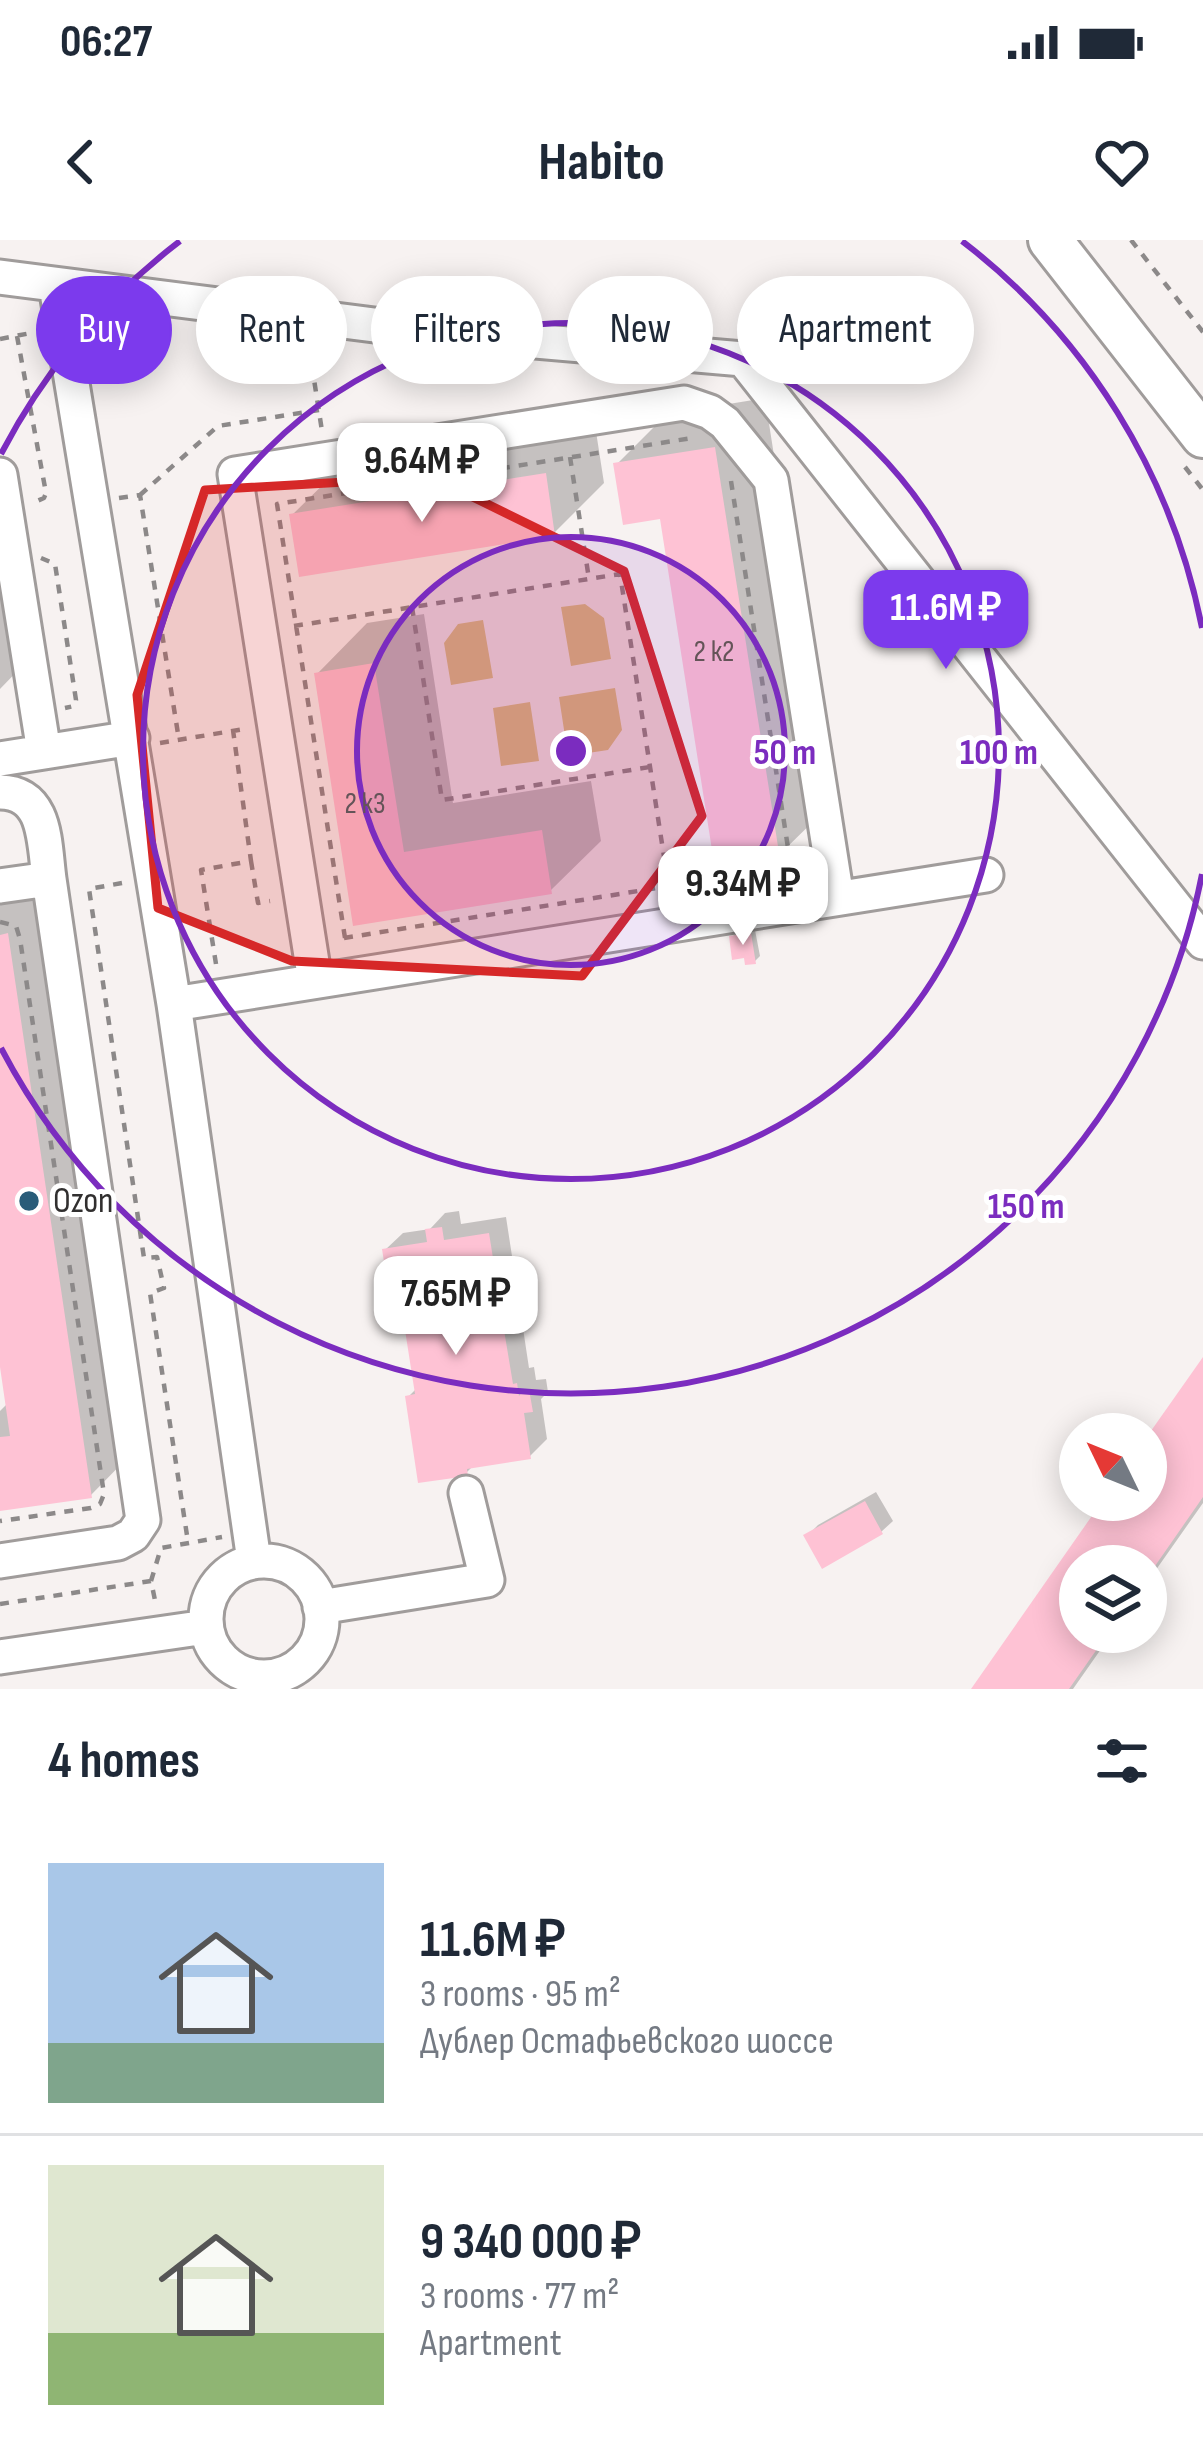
<!DOCTYPE html>
<html lang="en">
<head>
<meta charset="utf-8">
<style>
  body { margin:0; font-family:"Sofia Sans Condensed",sans-serif; background:#f6f6f7; color:#1f2937; height:100vh; display:flex; flex-direction:column; font-size:45px; white-space:nowrap }
  * { box-sizing:border-box; margin:0 }
  p { font-size:39px; color:#747a83 }
  .icon { flex:none; width:66px; height:66px; fill:none; stroke:currentColor; stroke-width:2; stroke-linecap:round; stroke-linejoin:round }
  .map { position:relative; height:1449px; overflow:hidden }
  .details { display:flex; flex-direction:column; background:#fff; flex:1 }
  .details>* { flex:none }
  .hud { position:absolute; left:36px; top:36px; width:1131px; height:108px; display:flex; gap:24px }
  .needle { width:78px; rotate:313deg }
  .buttons { position:absolute; left:1059px; top:1173px; display:grid; gap:24px }
  .buttons a { display:grid; place-items:center; width:108px; height:108px; border-radius:50%; background:#fff; box-shadow:0 6px 30px #0003; font-size:60px }
  .price { position:absolute; translate:-50% -102px; padding:0 27px; border-radius:24px; background:#fff; color:#222; font-size:39px; line-height:78px; filter:drop-shadow(0 3px 6px #0008) }
  .price::after { content:''; position:absolute; left:50%; top:72px; width:36px; height:27px; margin-left:-18px; background:inherit; clip-path:polygon(0 0,100% 0,50% 100%) }
  .price.on { background:#7c3aed; color:#fff }
  ul { padding:0; list-style:none }
  li { display:flex; align-items:center; gap:36px; height:300px; padding:0 48px }
  li+li { border-top:3px solid #e0e1e3 }
  li span { display:grid; place-items:center; flex:none; width:336px; height:240px; border-radius:0px; color:#555 }
  li>.icon { margin-inline-start:auto }
  span .icon { width:144px; height:144px; fill:#fffc; stroke-width:1 }
  li b { font-size:51px }
  h2 { display:flex; justify-content:space-between; align-items:center; height:144px; padding:0 48px; font-size:51px }
  .tag { padding:0 42px; border-radius:54px; background:#fff; box-shadow:0 6px 30px #0003; font-size:42px; line-height:108px }
  .tag.on { background:#7c3aed; color:#fff }
  .status { display:flex; justify-content:space-between; align-items:center; height:84px; padding:0 60px; background:#fff; direction:ltr }
  .status svg { height:33px; fill:currentColor }
  header { display:flex; justify-content:space-between; align-items:center; height:156px; padding:0 48px; background:#fff; font-size:54px; font-weight:700 }
  .map>svg:first-child { display:block }
</style>
</head>
<body>
<div class="status"><b>06:27</b><svg viewBox="0 0 49 12"><path d="M0 12V9h3v3zM5 12V6h3v6zM10 12V3h3v9zM15 12V0h3v12zM26 1h20v11H26zM47 4h2v5h-2z"/></svg></div>
<header><svg class="icon" aria-label="back" viewBox="0 0 24 24"><path d="M15 5l-7 7 7 7"/></svg>Habito<svg class="icon" aria-label="heart" viewBox="0 0 24 24"><path d="M12 20l-8-8c-3-5 5-10 8-4 3-6 11-1 8 4z"/></svg></header>
<div class="map">
<svg width="1203" height="1449" viewBox="0 0 1203 1449">
  <rect width="100%" height="100%" fill="#f7f2f1"/>
  <path fill="#dfc787" d="M 585,364 L 604,378 L 611,419 L 571,426 L 561,367 Z
    M 483,380 L 493,438 L 451,445 L 444,403 L 458,384 Z
    M 615,448 L 622,490 L 608,510 L 568,516 L 559,457 Z
    M 530,462 L 539,521 L 501,526 L 493,468 Z"/>
  <path fill="#0003" d="M 765,158 L 829,566 L 778,616 L 662,276 L 617,224 L 667,174 Z
    M 595,185 L 604,243 L 554,293 L 292,275 L 343,225 Z
    M 0,232 L 29,419 L 0,449 Z
    M 424,374 L 453,563 L 591,541 L 601,601 L 550,651 L 356,682 L 317,434 L 367,383 Z
    M 58,645 L 141,1204 L 91,1255 L 0,1268 L 0,1171 L 8,1163 L 0,1107 L 0,653 Z
    M 755,690 L 760,716 L 755,721 L 732,697 L 737,693 Z
    M 459,971 L 461,984 L 506,977 L 516,1042 L 494,1063 L 504,1062 L 507,1077 L 521,1075 L 529,1128 L 534,1127 L 536,1140 L 546,1139 L 548,1152 L 541,1159 L 547,1199 L 530,1216 L 474,1225 L 466,1233 L 408,1157 L 417,1148 L 408,1091 L 420,1078 L 385,1010 L 403,993 L 430,989 L 445,973 Z
    M 1203,1122 L 1203,1263 L 1146,1344 L 1146,1326 L 1080,1326 L 1080,1392 L 1113,1392 L 1073,1449 L 974,1449 L 1106,1260 L 1146,1260 L 1146,1203 Z
    M 876,1252 L 893,1281 L 881,1292 L 807,1296 L 818,1285 Z"/>
  <path fill="#fec2d4" d="M 715,207 L 780,619 L 715,629 L 660,279 L 623,285 L 613,223 Z
    M 546,233 L 555,296 L 299,337 L 289,274 Z
    M 374,423 L 404,612 L 542,590 L 552,654 L 353,686 L 314,433 Z
    M 8,693 L 92,1258 L 0,1271 L 0,1197 L 10,1196 L 0,1127 L 0,695 Z
    M 751,693 L 756,724 L 745,725 L 744,718 L 732,720 L 729,696 Z
    M 442,987 L 444,1000 L 489,993 L 500,1062 L 481,1065 L 483,1078 L 488,1077 L 490,1092 L 504,1090 L 513,1144 L 517,1143 L 519,1156 L 523,1151 L 530,1155 L 533,1172 L 524,1173 L 531,1219 L 467,1229 L 468,1236 L 418,1243 L 405,1156 L 415,1154 L 405,1090 L 418,1087 L 416,1075 L 393,1079 L 382,1009 L 427,1002 L 425,989 Z
    M 1203,1117 L 1203,1257 L 1146,1339 L 1146,1326 L 1080,1326 L 1080,1392 L 1109,1392 L 1069,1449 L 971,1449 L 1103,1260 L 1146,1260 L 1146,1198 Z
    M 865,1261 L 883,1294 L 822,1329 L 803,1295 Z"/>
  <g fill="none" stroke-linecap="round" stroke-linejoin="round">
    <defs>
      <path id="minor" d="M 0,37 L 429,92 L 743,119 L 1203,702
        M 56,46 L 174,764 L 254,1321
        M 0,235 L 44,512
        M 0,519 L 132,498
        M 0,552 C 47,553 44,602 49,639 L 0,646
        M 315,741 L 235,234 L 684,163 L 710,172 L 725,183 L 771,240 L 837,658
        M 174,764 L 986,635
        M206 1379a58 58 0 1 1 116 0a58 58 0 1 1-116 0Z
        M 0,1321 L 118,1303 L 133,1295 L 143,1280 L 49,639
        M 320,1367 L 487,1340 L 466,1253
        M 0,1417 L 206,1387"/>
      <path id="major" d="M 1050,0 L 1203,196"/>
    </defs>
    <use href="#minor" stroke="#a09c9b" stroke-width="39"/>
    <use href="#major" stroke="#a09c9b" stroke-width="48"/>
    <path stroke="#8c8989" stroke-width="4.5" stroke-dasharray="9 9" stroke-linecap="butt" d="M 1131,0 L 1203,92
      M 17,96 L 46,253 L 44,258 L 35,262
      M 0,99 L 31,93
      M 309,107 L 322,191
      M 570,217 L 589,339
      M 1185,227 L 1203,250
      M 731,241 L 791,627
      M 140,255 L 218,186 L 319,170
      M 119,258 L 140,255 L 179,500
      M 41,318 L 55,324 L 76,460 L 74,466 L 65,468
      M 412,367 L 442,560 L 650,527
      M 294,386 L 620,334 L 670,655
      M 160,503 L 244,489
      M 251,621 L 258,663 L 270,661
      M 122,643 L 89,649 L 144,1018 L 157,1017 L 164,1048 L 150,1053 L 188,1302
      M 0,682 L 16,686 L 20,699 L 104,1254 L 100,1264 L 91,1268 L 0,1281
      M 344,698 L 801,625
      M 345,698 L 277,264 L 692,198
      M 216,724 L 201,630 L 251,621 L 233,490
      M 151,1341 L 161,1308 L 222,1297
      M 0,1364 L 151,1341 L 156,1365"/>
    <use href="#minor" stroke="#fff" stroke-width="33"/>
    <use href="#major" stroke="#fff" stroke-width="42"/>
  </g>
  <path fill="#d62828" fill-opacity="0.2" stroke="#d62828" stroke-width="9" stroke-linejoin="round" d="M 432,237 L 624,331 L 702,576 L 582,736 L 292,721 L 158,668 L 137,455 L 205,250 Z"/>
  <circle cx="571" cy="511" r="214" fill="#7b2cbf" fill-opacity=".12"/>
  <g fill="none" stroke="#7b2cbf" stroke-width="6">
    <circle cx="571" cy="511" r="214"/>
    <circle cx="571" cy="511" r="428"/>
    <path d="M1202 634A643 643 0 0 1 1 808M1 214A643 643 0 0 1 180 1M962 1A643 643 0 0 1 1202 388"/>
  </g>
  <circle fill="#295c79" stroke="#fff" stroke-width="4.5" cx="29" cy="961" r="12"/>
  <g text-anchor="middle" dominant-baseline="central" stroke-width="10" stroke-linejoin="round" paint-order="stroke">
    <g font-size="30" fill="#645458">
      <text x="714" y="412">2 к2</text>
      <text x="365" y="564">2 к3</text>
    </g>
    <g font-size="36" fill="#312f2f" stroke="#fff" text-anchor="start">
      <text x="53" y="961">Ozon</text>
    </g>
  </g>
  <circle cx="571" cy="511" r="18" fill="#7b2cbf" stroke="#fff" stroke-width="6"/>
  <g font-size="36" text-anchor="middle" font-weight="bold" fill="#7b2cbf" stroke="#fff" stroke-width="10" stroke-linejoin="round" paint-order="stroke">
    <text x="785" y="524">50 m</text>
    <text x="999" y="524">100 m</text>
    <text x="1026" y="978">150 m</text>
  </g>
</svg>
<div class="buttons">
<a><svg class="needle" viewBox="-14 -14 28 28"><path d="M0-13l5 13h-10z" fill="#e53935"/><path d="M0 13l5-13h-10z" fill="#747a83"/></svg></a>
<a><svg class="icon" aria-label="layers" viewBox="0 0 24 24"><path d="M12 4l9 5-9 5-9-5zM3 14l9 5 9-5"/></svg></a>
</div>
<b class="price" style="left:422px;top:285px">9.64M ₽</b>
<b class="price on" style="left:946px;top:432px">11.6M ₽</b>
<b class="price" style="left:743px;top:708px">9.34M ₽</b>
<b class="price" style="left:456px;top:1118px">7.65M ₽</b>
<div class="hud">
<a class="tag on">Buy</a>
<a class="tag">Rent</a>
<a class="tag">Filters</a>
<a class="tag">New</a>
<a class="tag">Apartment</a>
</div>
</div>
<section class="details">
<h2>4 homes<svg class="icon" aria-label="filters" viewBox="0 0 24 24"><path d="M4 7h16M4 17h16"/><circle cx="9" cy="7" r="2"/><circle cx="15" cy="17" r="2"/></svg></h2>
<ul>
<li><span style="background:linear-gradient(#a9c7e8 75%,#7fa58c 0)"><svg class="icon" aria-label="home" viewBox="0 0 24 24"><path d="M3 11l9-7 9 7M6 9v11h12V9"/></svg></span><div><b>11.6M ₽</b><p>3 rooms · 95 m²</p><p>Дублер Остафьевского шоссе</p></div></li>
<li><span style="background:linear-gradient(#dfe7d0 70%,#8fb573 0)"><svg class="icon" aria-label="home" viewBox="0 0 24 24"><path d="M3 11l9-7 9 7M6 9v11h12V9"/></svg></span><div><b>9 340 000 ₽</b><p>3 rooms · 77 m²</p><p>Apartment</p></div></li>
</ul>
</section>
</body>
</html>
